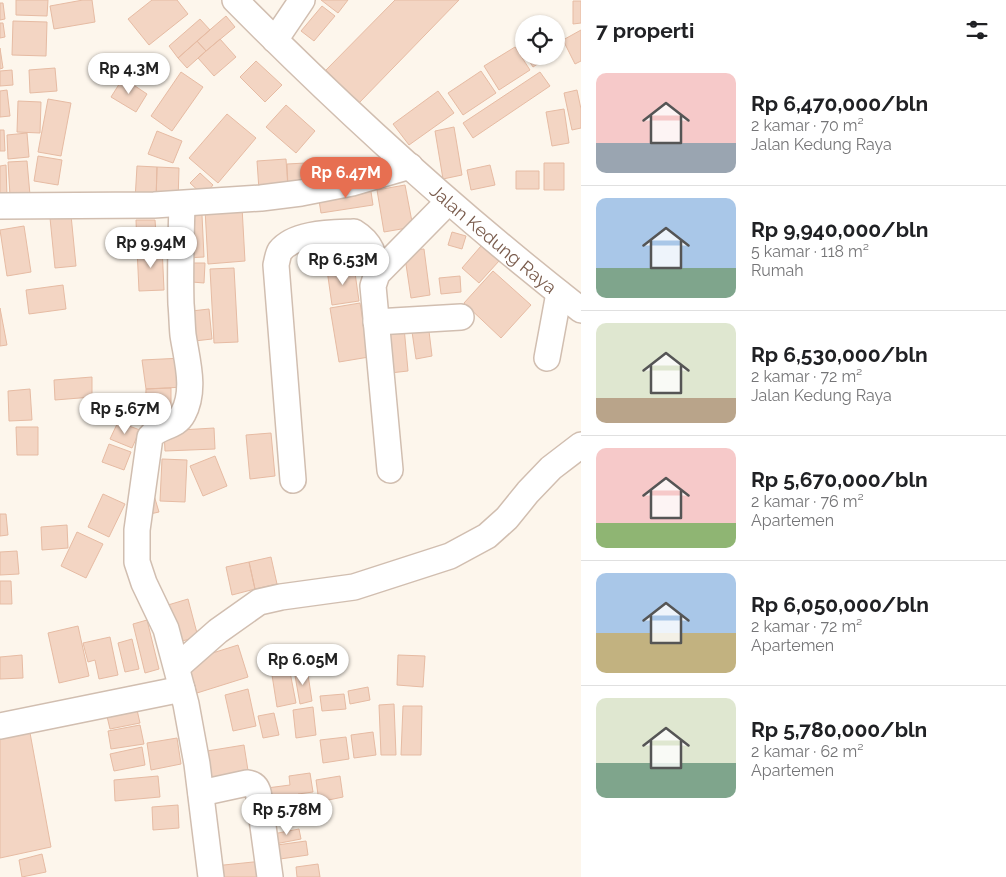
<!DOCTYPE html>
<html lang="id">
<head>
<meta charset="utf-8">
<style>
  body { margin:0; font-family:Raleway,sans-serif; background:#f2f2f2; color:#202124; height:100vh; display:flex; flex-direction:column; font-size:19px; white-space:nowrap }
  * { box-sizing:border-box; margin:0 }
  p { font-size:16px; color:#757577 }
  .icon { flex:none; width:28px; height:28px; fill:none; stroke:currentColor; stroke-width:2; stroke-linecap:round; stroke-linejoin:round }
  .map { position:relative; flex:1; overflow:hidden }
  .side { display:flex; flex-direction:column; background:#fff; width:425px }
  .side>* { flex:none }
  .tools { position:absolute; left:515px; top:15px; display:grid; gap:10px }
  .tools a { display:grid; place-items:center; width:50px; height:50px; border-radius:50%; background:#fff; box-shadow:0 1px 4px #0004; font-size:25px }
  .price { position:absolute; translate:-50% -42px; padding:0 11px; border-radius:18px; background:#fff; color:#222; font-size:16px; line-height:32px; filter:drop-shadow(0 1px 2px #0008) }
  .price::after { content:''; position:absolute; left:50%; top:30px; width:15px; height:11px; margin-left:-8px; background:inherit; clip-path:polygon(0 0,100% 0,50% 100%) }
  .price.selected { background:#e76f51; color:#fff }
  ul { padding:0; list-style:none }
  li { display:flex; align-items:center; gap:15px; height:125px; padding:0 15px }
  li+li { border-top:1px solid #e0e0e0 }
  li span { display:grid; place-items:center; flex:none; width:140px; height:100px; border-radius:10px; color:#555 }
  li>.icon { margin-inline-start:auto }
  span .icon { width:60px; height:60px; fill:#fffc; stroke-width:1 }
  li b { font-size:21px }
  h2 { display:flex; justify-content:space-between; align-items:center; height:60px; padding:0 15px; font-size:21px }
  main { display:flex; flex:1; min-height:0 }
  .map>svg:first-child { display:block }
</style>
</head>
<body>
<main>
<div class="map">
<svg width="581" height="877" viewBox="0 0 581 877">
  <rect width="100%" height="100%" fill="#fdf6ec"/>
  <path fill="#f3d5c3" stroke="#e6bba3" d="M 16,0 L 48,0 L 47,16 L 16,15 Z
    M 83,0 L 92,0 L 95,22 L 54,29 L 50,6 Z
    M 152,0 L 177,0 L 188,14 L 149,45 L 128,19 Z
    M 321,0 L 348,0 L 338,13 Z
    M 395,0 L 459,0 L 359,103 L 326,70 Z
    M 573,1 L 581,1 L 581,23 L 573,24 Z
    M 0,3 L 3,3 L 5,19 L 0,20 Z
    M 322,6 L 335,16 L 314,41 L 301,31 Z
    M 226,16 L 235,27 L 206,51 L 197,41 Z
    M 200,19 L 210,30 L 178,58 L 169,46 Z
    M 13,21 L 47,22 L 46,56 L 12,55 Z
    M 0,23 L 3,23 L 5,37 L 0,38 Z
    M 581,30 L 581,61 L 575,64 L 563,40 Z
    M 524,37 L 524,53 L 516,42 Z
    M 220,39 L 236,57 L 214,76 L 198,58 Z
    M 197,41 L 206,51 L 187,68 L 178,58 Z
    M 515,47 L 530,70 L 499,90 L 484,66 Z
    M 0,48 L 3,68 L 0,69 Z
    M 526,56 L 550,56 L 533,67 Z
    M 256,61 L 282,85 L 265,102 L 240,77 Z
    M 55,68 L 57,91 L 30,93 L 29,70 Z
    M 12,70 L 13,85 L 0,86 L 0,71 Z
    M 481,71 L 496,93 L 463,115 L 448,93 Z
    M 181,72 L 203,87 L 172,131 L 151,116 Z
    M 540,72 L 550,86 L 473,138 L 463,123 Z
    M 123,78 L 147,94 L 136,112 L 111,97 Z
    M 7,90 L 10,116 L 0,117 L 0,91 Z
    M 577,90 L 581,109 L 581,128 L 572,130 L 564,93 Z
    M 438,91 L 454,113 L 409,145 L 393,124 Z
    M 48,99 L 71,103 L 61,156 L 38,152 Z
    M 18,101 L 41,102 L 40,133 L 17,132 Z
    M 286,105 L 315,131 L 296,153 L 266,127 Z
    M 564,109 L 569,143 L 552,146 L 546,112 Z
    M 227,114 L 256,138 L 218,183 L 189,158 Z
    M 454,127 L 462,175 L 443,179 L 435,131 Z
    M 0,130 L 4,130 L 5,151 L 0,151 Z
    M 157,131 L 182,141 L 173,163 L 148,154 Z
    M 27,133 L 29,157 L 8,159 L 7,135 Z
    M 38,156 L 62,160 L 58,185 L 34,181 Z
    M 350,158 L 352,180 L 333,182 L 330,160 Z
    M 286,159 L 288,188 L 259,190 L 257,161 Z
    M 27,161 L 30,195 L 10,196 L 8,162 Z
    M 324,162 L 325,186 L 288,188 L 287,164 Z
    M 544,163 L 564,163 L 564,190 L 544,190 Z
    M 6,165 L 7,197 L 0,197 L 0,166 Z
    M 490,165 L 495,185 L 471,190 L 467,170 Z
    M 137,166 L 157,167 L 156,201 L 135,200 Z
    M 157,167 L 179,168 L 178,202 L 156,201 Z
    M 516,171 L 539,171 L 539,189 L 516,189 Z
    M 200,173 L 213,185 L 204,196 L 190,183 Z
    M 370,185 L 373,205 L 321,213 L 318,194 Z
    M 405,185 L 413,227 L 384,232 L 377,190 Z
    M 242,207 L 245,261 L 208,264 L 205,209 Z
    M 71,215 L 76,266 L 55,268 L 50,218 Z
    M 202,215 L 204,257 L 185,258 L 183,217 Z
    M 136,220 L 155,220 L 157,247 L 137,248 Z
    M 24,226 L 31,272 L 7,276 L 0,230 Z
    M 452,232 L 466,236 L 462,249 L 448,245 Z
    M 348,233 L 350,263 L 328,265 L 325,235 Z
    M 162,246 L 164,290 L 139,291 L 137,248 Z
    M 481,246 L 499,261 L 479,283 L 462,268 Z
    M 424,249 L 430,295 L 411,298 L 404,251 Z
    M 193,263 L 205,263 L 204,283 L 192,282 Z
    M 354,266 L 359,301 L 332,305 L 327,270 Z
    M 234,268 L 238,342 L 214,343 L 210,269 Z
    M 493,271 L 531,305 L 501,338 L 464,303 Z
    M 460,276 L 461,292 L 441,294 L 439,278 Z
    M 63,285 L 66,309 L 29,314 L 26,290 Z
    M 360,303 L 369,357 L 339,362 L 330,308 Z
    M 0,308 L 7,345 L 0,346 Z
    M 209,309 L 212,339 L 186,342 L 183,312 Z
    M 428,323 L 432,356 L 416,359 L 411,325 Z
    M 404,327 L 408,371 L 390,373 L 386,329 Z
    M 183,358 L 184,387 L 146,389 L 142,360 Z
    M 92,377 L 92,397 L 55,400 L 54,380 Z
    M 171,388 L 171,420 L 145,421 L 146,389 Z
    M 30,389 L 32,420 L 9,421 L 8,391 Z
    M 118,422 L 140,430 L 132,448 L 110,439 Z
    M 16,427 L 38,427 L 38,455 L 17,455 Z
    M 214,428 L 215,449 L 165,451 L 164,431 Z
    M 271,433 L 275,476 L 250,479 L 246,435 Z
    M 109,444 L 131,452 L 124,470 L 102,462 Z
    M 215,456 L 227,486 L 203,496 L 190,466 Z
    M 162,459 L 187,460 L 185,502 L 160,501 Z
    M 153,492 L 159,512 L 150,514 Z
    M 103,494 L 125,504 L 109,537 L 88,527 Z
    M 0,514 L 6,514 L 8,535 L 0,536 Z
    M 67,525 L 68,548 L 42,550 L 41,527 Z
    M 77,532 L 103,544 L 86,578 L 61,566 Z
    M 17,551 L 19,574 L 0,575 L 0,552 Z
    M 271,557 L 277,584 L 255,589 L 249,562 Z
    M 249,562 L 255,589 L 232,595 L 226,567 Z
    M 0,581 L 11,581 L 12,604 L 0,604 Z
    M 188,599 L 198,637 L 178,642 L 168,605 Z
    M 147,620 L 159,669 L 145,673 L 133,624 Z
    M 78,626 L 89,676 L 59,683 L 48,633 Z
    M 110,637 L 118,675 L 99,679 L 95,660 L 88,662 L 83,643 Z
    M 132,639 L 139,669 L 125,672 L 118,643 Z
    M 238,645 L 248,677 L 197,693 L 187,661 Z
    M 22,655 L 23,678 L 0,679 L 0,657 Z
    M 398,655 L 425,656 L 423,687 L 397,685 Z
    M 307,668 L 312,701 L 300,704 L 294,670 Z
    M 290,672 L 296,703 L 277,707 L 272,675 Z
    M 368,687 L 370,700 L 350,704 L 348,691 Z
    M 248,689 L 256,726 L 233,731 L 225,695 Z
    M 344,694 L 346,709 L 322,711 L 320,696 Z
    M 135,701 L 140,723 L 110,729 L 105,708 Z
    M 394,704 L 396,755 L 381,755 L 379,705 Z
    M 403,706 L 422,706 L 421,755 L 401,755 Z
    M 313,707 L 316,735 L 296,738 L 293,710 Z
    M 274,713 L 279,735 L 263,738 L 258,716 Z
    M 28,722 L 51,847 L 0,858 L 0,727 Z
    M 140,725 L 144,744 L 111,749 L 108,731 Z
    M 373,732 L 376,755 L 354,758 L 351,735 Z
    M 346,737 L 349,759 L 323,763 L 320,740 Z
    M 177,738 L 181,764 L 151,770 L 147,743 Z
    M 244,745 L 249,777 L 212,783 L 207,751 Z
    M 142,747 L 145,765 L 114,771 L 110,754 Z
    M 310,773 L 313,792 L 298,794 L 298,799 L 269,803 L 267,788 L 290,785 L 289,776 Z
    M 158,776 L 160,797 L 115,801 L 114,780 Z
    M 340,776 L 343,797 L 319,802 L 316,780 Z
    M 307,804 L 310,821 L 271,826 L 269,810 Z
    M 178,805 L 179,828 L 153,830 L 152,807 Z
    M 299,829 L 301,839 L 275,844 L 273,834 Z
    M 306,841 L 308,855 L 280,859 L 277,845 Z
    M 42,854 L 46,872 L 22,877 L 19,860 Z
    M 263,861 L 265,877 L 215,877 L 214,866 Z
    M 318,864 L 320,877 L 297,877 L 296,867 Z"/>
  <g fill="none" stroke-linecap="round" stroke-linejoin="round">
    <defs>
      <g id="minor">
        <path id="s1" d="M 235,0 C 344,110 459,215 581,310"/>
        <path d="M 275,40 L 302,0"/>
        <path d="M 182,204 C 181,237 180,271 181,304 C 182,314 182,325 183,335 C 187,361 196,390 183,414 C 176,428 159,425 150,437 L 137,530 L 137,562 L 144,583 L 166,629 L 186,704 L 197,764 L 211,877"/>
        <path d="M 0,206 L 154,205 L 261,198 L 301,193 L 352,183 L 410,166"/>
        <path d="M 376,322 L 461,317"/>
        <path d="M 547,358 L 559,293"/>
        <path d="M 390,470 L 373,286 L 377,274 L 448,202"/>
        <path d="M 293,480 L 276,265 C 277,261 278,254 280,251 C 295,232 334,233 354,232 C 372,243 374,255 377,274"/>
        <path d="M 177,667 L 218,631 L 259,602 L 281,597 L 354,587 L 450,556 L 487,536 L 507,518 L 528,492 L 551,468 L 581,445"/>
        <path d="M 0,726 L 182,689"/>
        <path d="M 201,793 L 247,783 C 256,784 258,789 259,797 L 270,877"/>
      </g>
    </defs>
    <use href="#minor" stroke="#d1beb0" stroke-width="28"/>
    <use href="#minor" stroke="#fff" stroke-width="25"/>
  </g>
  <g text-anchor="middle" dominant-baseline="central" stroke-width="4" stroke-linejoin="round" paint-order="stroke">
    <g font-size="18" fill="#7a5c4d" stroke="#fffaf3">
      <text stroke="none"><textPath href="#s1" startOffset="352">Jalan Kedung Raya</textPath></text>
    </g>
  </g>
</svg>
<div class="tools">
<a><svg class="icon" aria-label="locate" viewBox="0 0 24 24"><circle cx="12" cy="12" r="6"/><path d="M12 2v4M12 18v4M2 12h4M18 12h4"/></svg></a>
</div>
<b class="price" style="left:129px;top:95px">Rp 4.3M</b>
<b class="price selected" style="left:346px;top:199px">Rp 6.47M</b>
<b class="price" style="left:151px;top:269px">Rp 9.94M</b>
<b class="price" style="left:343px;top:286px">Rp 6.53M</b>
<b class="price" style="left:125px;top:435px">Rp 5.67M</b>
<b class="price" style="left:303px;top:686px">Rp 6.05M</b>
<b class="price" style="left:287px;top:836px">Rp 5.78M</b>
</div>
<section class="side">
<h2>7 properti<svg class="icon" aria-label="filters" viewBox="0 0 24 24"><path d="M4 7h16M4 17h16"/><circle cx="9" cy="7" r="2"/><circle cx="15" cy="17" r="2"/></svg></h2>
<ul>
<li><span style="background:linear-gradient(#f6c9c9 70%,#9aa5b1 0)"><svg class="icon" aria-label="home" viewBox="0 0 24 24"><path d="M3 11l9-7 9 7M6 9v11h12V9"/></svg></span><div><b>Rp 6,470,000/bln</b><p>2 kamar · 70 m²</p><p>Jalan Kedung Raya</p></div></li>
<li><span style="background:linear-gradient(#a9c7e8 70%,#7fa58c 0)"><svg class="icon" aria-label="home" viewBox="0 0 24 24"><path d="M3 11l9-7 9 7M6 9v11h12V9"/></svg></span><div><b>Rp 9,940,000/bln</b><p>5 kamar · 118 m²</p><p>Rumah</p></div></li>
<li><span style="background:linear-gradient(#dfe7d0 75%,#b9a48a 0)"><svg class="icon" aria-label="home" viewBox="0 0 24 24"><path d="M3 11l9-7 9 7M6 9v11h12V9"/></svg></span><div><b>Rp 6,530,000/bln</b><p>2 kamar · 72 m²</p><p>Jalan Kedung Raya</p></div></li>
<li><span style="background:linear-gradient(#f6c9c9 75%,#8fb573 0)"><svg class="icon" aria-label="home" viewBox="0 0 24 24"><path d="M3 11l9-7 9 7M6 9v11h12V9"/></svg></span><div><b>Rp 5,670,000/bln</b><p>2 kamar · 76 m²</p><p>Apartemen</p></div></li>
<li><span style="background:linear-gradient(#a9c7e8 60%,#c2b280 0)"><svg class="icon" aria-label="home" viewBox="0 0 24 24"><path d="M3 11l9-7 9 7M6 9v11h12V9"/></svg></span><div><b>Rp 6,050,000/bln</b><p>2 kamar · 72 m²</p><p>Apartemen</p></div></li>
<li><span style="background:linear-gradient(#dfe7d0 65%,#7fa58c 0)"><svg class="icon" aria-label="home" viewBox="0 0 24 24"><path d="M3 11l9-7 9 7M6 9v11h12V9"/></svg></span><div><b>Rp 5,780,000/bln</b><p>2 kamar · 62 m²</p><p>Apartemen</p></div></li>
</ul>
</section>
</main>
</body>
</html>
